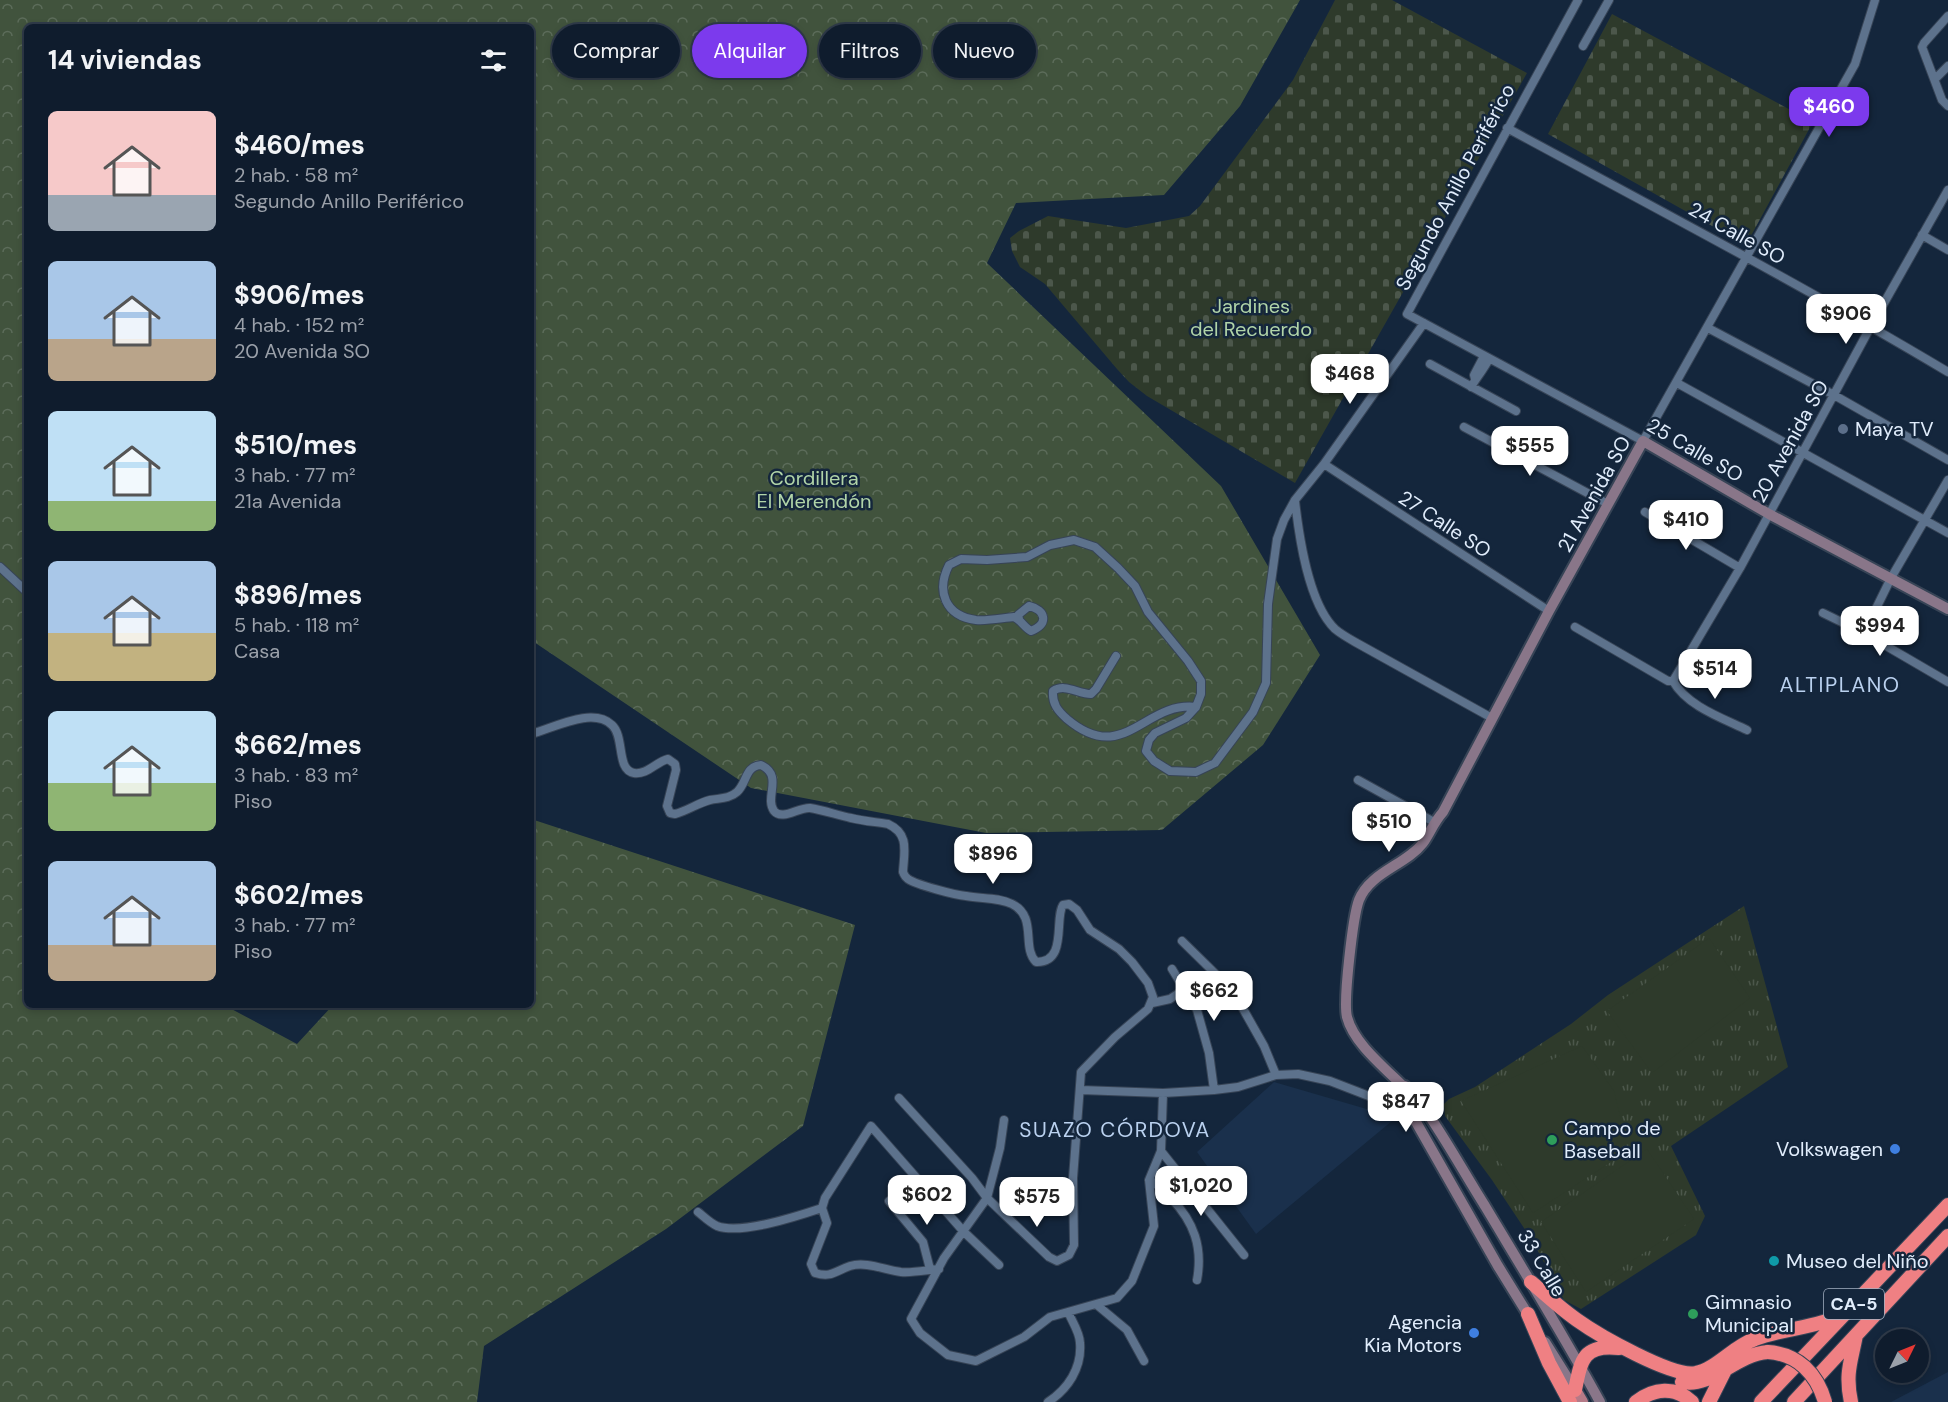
<!DOCTYPE html>
<html lang="es">
<head>
<meta charset="utf-8">
<style>
  body { margin:0; font-family:"DM Sans",sans-serif; background:#1d2939; color:#f1f3f6; height:100vh; display:flex; flex-direction:column; font-size:22px; white-space:nowrap }
  * { box-sizing:border-box; margin:0 }
  p { font-size:20px; color:#9ba1aa }
  .icon { flex:none; width:33px; height:33px; fill:none; stroke:currentColor; stroke-width:2; stroke-linecap:round; stroke-linejoin:round }
  .map { position:relative; flex:1; overflow:hidden }
  .sheet { position:absolute; left:24px; top:24px; width:510px; height:984px; display:flex; flex-direction:column; background:#0f1c2d; border-radius:9px; box-shadow:0 3px 9px #0003,0 0 0 2px #2f3a49 }
  .sheet>* { flex:none }
  .hud { position:absolute; left:552px; top:24px; width:570px; height:54px; display:flex; gap:12px }
  .needle { width:39px; rotate:47deg }
  .tools { position:absolute; left:1875px; top:1329px; display:grid; gap:12px }
  .tools a { display:grid; place-items:center; width:54px; height:54px; border-radius:50%; background:#0f1c2d; box-shadow:0 3px 9px #0003,0 0 0 2px #2f3a49; font-size:30px }
  .price { position:absolute; translate:-50% -51px; padding:0 14px; border-radius:12px; background:#fff; color:#222; font-size:20px; line-height:39px; filter:drop-shadow(0 2px 3px #0008) }
  .price::after { content:''; position:absolute; left:50%; top:36px; width:18px; height:14px; margin-left:-9px; background:inherit; clip-path:polygon(0 0,100% 0,50% 100%) }
  .price.active { background:#7c3aed; color:#fff }
  ul { padding:0; list-style:none }
  li { display:flex; align-items:center; gap:18px; height:150px; padding:0 24px }
  li span { display:grid; place-items:center; flex:none; width:168px; height:120px; border-radius:9px; color:#555 }
  li>.icon { margin-inline-start:auto }
  span .icon { width:72px; height:72px; fill:#fffc; stroke-width:1 }
  li b { font-size:26px }
  h2 { display:flex; justify-content:space-between; align-items:center; height:72px; padding:0 24px; font-size:26px }
  .pill { padding:0 21px; border-radius:27px; background:#0f1c2d; box-shadow:0 3px 9px #0003,0 0 0 2px #2f3a49; font-size:21px; line-height:54px }
  .pill.active { background:#7c3aed; color:#fff }
  .map>svg:first-child { display:block }
</style>
</head>
<body>
<div class="map">
<svg width="1948" height="1402" viewBox="0 0 1948 1402">
  <defs>
    <pattern id="forest-crowns" width="20" height="18" patternUnits="userSpaceOnUse" patternTransform="scale(1.5)"><rect width="20" height="18" fill="#41533d"/><path d="M2 6a3 3 0 1 1 6 0M12 15a3 3 0 1 1 6 0" fill="none" stroke="#5c6c5a"/></pattern>
    <pattern id="cemetery-stones" width="16" height="16" patternUnits="userSpaceOnUse" patternTransform="scale(1.5)"><rect width="16" height="16" fill="#2e3a2b"/><path d="M2 7V4a2 2 0 0 1 4 0v3zM10 15v-3a2 2 0 0 1 4 0v3z" fill="#4c574b"/></pattern>
    <pattern id="park-tufts" width="24" height="20" patternUnits="userSpaceOnUse" patternTransform="scale(1.5)"><rect width="24" height="20" fill="#2e3a2b"/><path d="M3 7l-1-3M5 7V3M7 7l1-3M15 17l-1-3M17 17v-4M19 17l1-3" fill="none" stroke="#4c574b"/></pattern>
  </defs>
  <rect width="100%" height="100%" fill="#14263c"/>
  <path fill="#1a304c" d="M 1274,1082 L 1370,1110 L 1375,1102 L 1398,1116 L 1256,1234 L 1197,1152 Z
    M 1948,1372 L 1948,1402 L 1891,1402 Z"/>
  <path fill="url(#forest-crowns)" d="M 0,0 L 1300,0 L 1240,106 L 1164,195 L 1016,203 L 987,263 L 1221,486 L 1320,655 L 1263,745 L 1162,830 L 986,833 L 751,788 L 531,640 L 531,27 L 27,27 L 27,1005 L 224,1005 L 297,1044 L 333,1005 L 531,1005 L 531,819 L 855,925 L 803,1126 L 666,1229 L 484,1346 L 477,1402 L 0,1402 Z"/>
  <path fill="url(#cemetery-stones)" d="M 1335,0 L 1392,0 L 1527,73 L 1295,483 L 1147,396 L 1129,382 L 1117,369 L 1045,284 L 1020,267 L 1012,251 L 1010,238 L 1019,231 L 1048,216 L 1126,228 L 1189,216 L 1200,206 L 1293,80 Z
    M 1612,14 L 1813,122 L 1746,245 L 1548,134 Z"/>
  <path fill="url(#park-tufts)" d="M 1744,906 L 1788,1067 L 1671,1146 L 1705,1216 L 1696,1235 L 1581,1309 L 1564,1300 L 1532,1240 L 1492,1180 L 1445,1116 L 1444,1104 L 1449,1099 L 1475,1087 L 1571,1024 L 1608,995 Z"/>
  <path fill="#2e3a2b" d="M 1709,938 L 1750,998 L 1652,1073 L 1607,1011 Z
    M 1582,1046 L 1614,1091 L 1621,1120 L 1614,1160 L 1533,1213 L 1461,1101 Z
    M 1647,1149 L 1694,1219 L 1586,1292 L 1541,1222 Z"/>
  <g fill="none" stroke-linecap="round" stroke-linejoin="round">
    <defs>
      <path id="street" d="M 1578,0 L 1407,314 L 1643,441 L 1855,64 L 1875,0
        M 1948,16 L 1924,43 L 1922,47 L 1942,100 L 1948,106
        M 1583,46 L 1609,0
        M 1935,79 L 1948,66
        M 1507,128 C 1655,208 1804,286 1948,372
        M 1922,235 L 1948,250
        M 1708,328 L 1834,395 L 1948,460
        M 1430,364 L 1516,411
        M 1475,379 L 1474,375 L 1484,356
        M 1677,383 L 1948,533
        M 1471,387 C 1477,377 1484,369 1489,359
        M 1464,427 L 1608,504
        M 1324,464 L 1549,611
        M 1295,501 C 1299,536 1308,603 1335,629 C 1341,634 1348,638 1355,642 L 1492,718
        M 1645,512 L 1740,568
        M 0,567 L 27,592
        M 1823,613 L 1864,633 L 1948,682
        M 1019,619 L 1018,615 L 1029,606 C 1046,610 1049,624 1031,631 C 1024,627 1021,620 1014,617 C 1002,618 988,621 976,620 C 945,616 936,591 949,565 L 961,559 L 987,560 L 1027,557 L 1050,545 L 1074,540 L 1095,547 L 1118,568 L 1135,586 L 1148,612 L 1188,661 L 1201,681 L 1201,694 L 1196,707 L 1186,718 L 1155,733 L 1149,740 L 1146,751 L 1154,761 L 1170,771 L 1196,772 L 1215,763 L 1253,712 L 1266,683 L 1268,604 L 1277,539 L 1284,520 L 1295,500 L 1324,464 L 1424,323
        M 1575,627 L 1668,681 L 1673,681 L 1740,568 L 1871,326 L 1948,190
        M 1864,633 L 1891,578 L 1948,480
        M 1116,656 L 1096,689 L 1091,694 C 1078,694 1065,683 1053,691 C 1052,704 1058,711 1067,719 C 1124,767 1144,701 1196,707
        M 1673,681 C 1687,706 1722,718 1747,730
        M 531,734 C 552,729 592,706 612,725 C 625,737 616,770 634,773 C 647,775 656,762 668,759 L 675,764 L 676,770 L 667,806 L 670,813 L 675,814 C 687,811 698,803 710,800 C 720,798 729,799 737,792 C 747,783 745,766 761,765 C 784,776 764,797 774,811 C 782,821 799,807 810,808 C 823,810 837,815 851,818 C 863,821 876,822 888,824 C 910,834 904,852 903,872 C 905,876 904,876 908,879 C 917,885 955,895 966,896 C 982,899 998,897 1012,904 C 1038,917 1021,947 1036,962 C 1068,963 1054,918 1063,905 L 1069,904 L 1077,910 L 1090,930 L 1119,949 L 1132,962 L 1148,983 L 1153,997 L 1148,1009 L 1115,1037 L 1081,1072 L 1073,1178 L 1074,1245 L 1069,1255 L 1057,1261 L 1049,1257 L 987,1198 L 972,1178 L 899,1098
        M 1358,780 L 1434,822
        M 1182,941 L 1233,991 L 1264,1046 L 1276,1075
        M 1172,969 L 1197,1010 L 1209,1053 L 1214,1090
        M 1152,1003 L 1170,999 L 1185,989
        M 1081,1090 L 1163,1093 L 1214,1090 L 1238,1087 L 1276,1075 L 1298,1074 L 1330,1081 L 1387,1103
        M 1004,1120 L 1000,1148 L 987,1198 L 944,1258 L 911,1319 L 920,1333 L 948,1355 L 976,1361 L 1024,1337 L 1050,1317 L 1117,1298 L 1132,1281 L 1154,1226 L 1149,1180 L 1161,1151 L 1163,1093
        M 1161,1151 L 1244,1255
        M 1149,1180 C 1158,1184 1164,1192 1171,1198 C 1194,1222 1203,1247 1197,1280
        M 889,1201 L 923,1242 L 930,1269
        M 698,1212 C 703,1216 710,1223 717,1226 C 741,1235 798,1216 822,1208
        M 939,1269 C 927,1270 913,1273 901,1272 C 885,1270 866,1261 850,1266 C 835,1271 832,1278 815,1273 L 811,1264 L 827,1223 L 822,1208 L 825,1198 L 871,1126 L 964,1232 L 999,1265
        M 1097,1305 L 1127,1330 L 1144,1361
        M 1048,1402 C 1068,1389 1082,1368 1080,1343 C 1080,1333 1072,1321 1068,1312"/>
      <path id="secondary" d="M 1405,1086 L 1387,1103 L 1405,1112 L 1416,1122 L 1498,1266 L 1532,1321
        M 1545,1342 L 1575,1390
        M 1600,1402 C 1564,1336 1524,1271 1485,1206 C 1466,1176 1448,1143 1428,1114 C 1406,1082 1356,1052 1347,1017 C 1343,1001 1353,916 1359,900 C 1370,872 1406,865 1423,843 C 1430,833 1434,822 1443,812 L 1549,611 L 1643,441 L 1769,514 L 1948,609"/>
      <path id="primary" d="M 1575,1390 L 1582,1402"/>
      <path id="highway" d="M 1531,1282 C 1546,1295 1561,1309 1577,1320 C 1598,1335 1673,1378 1696,1373 C 1715,1370 1734,1346 1755,1339 C 1784,1328 1815,1328 1843,1315
        M 1528,1314 L 1549,1363 L 1570,1402
        M 1682,1382 C 1713,1388 1735,1354 1768,1352
        M 1575,1390 C 1581,1360 1583,1344 1619,1348
        M 1636,1402 C 1654,1388 1675,1386 1692,1402
        M 1709,1402 L 1725,1370
        M 1761,1402 L 1948,1205
        M 1794,1402 L 1948,1236
        M 1851,1402 C 1845,1373 1851,1362 1856,1335"/>
    </defs>
    <use href="#street" stroke="#374456" stroke-width="10"/>
    <use href="#secondary" stroke="#374456" stroke-width="14"/>
    <use href="#primary" stroke="#374456" stroke-width="15"/>
    <use href="#highway" stroke="#374456" stroke-width="16"/>
    <use href="#street" stroke="#5d728c" stroke-width="8"/>
    <use href="#secondary" stroke="#897689" stroke-width="10"/>
    <use href="#primary" stroke="#b57a87" stroke-width="12"/>
    <use href="#highway" stroke="#ef8083" stroke-width="14"/>
    <defs>
      <path id="highway-bridge" d="M 1768,1352 C 1798,1354 1817,1374 1825,1402"/>
    </defs>
    <use href="#highway-bridge" stroke="#374456" stroke-width="16" stroke-linecap="butt"/>
    <use href="#highway-bridge" stroke="#ef8083" stroke-width="14"/>
  </g>
  <circle fill="#5c6f8a" stroke="#14263c" stroke-width="2" cx="1843" cy="429" r="6"/>
  <g fill="#2e9e5b" stroke="#14263c" stroke-width="2">
    <circle cx="1552" cy="1140" r="6"/>
    <circle cx="1693" cy="1314" r="6"/>
  </g>
  <g fill="#3f7fe0" stroke="#14263c" stroke-width="2">
    <circle cx="1895" cy="1149" r="6"/>
    <circle cx="1474" cy="1333" r="6"/>
  </g>
  <circle fill="#0f9aa8" stroke="#14263c" stroke-width="2" cx="1774" cy="1261" r="6"/>
  <g text-anchor="middle" dominant-baseline="central" stroke-width="5" stroke-linejoin="round" paint-order="stroke">
    <rect fill="#14263c" stroke="#a4b1c2" stroke-width="1.5" x="1824" y="1289" width="60" height="30" rx="4.5"/>
    <g font-size="18" font-weight="bold" fill="#e1edfc">
      <text x="1854" y="1304">CA-5</text>
    </g>
    <g font-size="20" fill="#e1edfc" stroke="#14263c">
      <text transform="translate(1455 187) rotate(-62)">Segundo Anillo Periférico</text>
      <text transform="translate(1737 233) rotate(29)">24 Calle SO</text>
      <text transform="translate(1790 441) rotate(-61)">20 Avenida SO</text>
      <text transform="translate(1695 450) rotate(30)">25 Calle SO</text>
      <text transform="translate(1594 494) rotate(-61)">21 Avenida SO</text>
      <text transform="translate(1445 524) rotate(33)">27 Calle SO</text>
      <text transform="translate(1542 1263) rotate(59)">33 Calle</text>
    </g>
    <g font-size="20" fill="#b1d4a8" stroke="#14263c">
      <text x="1251" y="306">Jardines<tspan x="1251" dy="23">del Recuerdo</tspan></text>
      <text x="814" y="478">Cordillera<tspan x="814" dy="23">El Merendón</tspan></text>
    </g>
    <g font-size="20" fill="#e1edfc" stroke="#14263c" text-anchor="start">
      <text x="1855" y="429">Maya TV</text>
      <text x="1564" y="1128">Campo de<tspan x="1564" dy="23">Baseball</tspan></text>
      <text x="1883" y="1149" text-anchor="end">Volkswagen</text>
      <text x="1786" y="1261">Museo del Niño</text>
      <text x="1705" y="1302">Gimnasio<tspan x="1705" dy="23">Municipal</tspan></text>
      <text x="1462" y="1322" text-anchor="end">Agencia<tspan x="1462" dy="23">Kia Motors</tspan></text>
    </g>
    <g font-size="21" letter-spacing="1.5" fill="#bad1ef" stroke="#14263c">
      <text x="1840" y="685">ALTIPLANO</text>
      <text x="1115" y="1130">SUAZO CÓRDOVA</text>
    </g>
  </g>
</svg>
<div class="tools">
<a><svg class="needle" viewBox="-14 -14 28 28"><path d="M0-13l5 13h-10z" fill="#e53935"/><path d="M0 13l5-13h-10z" fill="#9ba1aa"/></svg></a>
</div>
<b class="price active" style="left:1829px;top:138px">$460</b>
<b class="price" style="left:1846px;top:345px">$906</b>
<b class="price" style="left:1350px;top:405px">$468</b>
<b class="price" style="left:1530px;top:477px">$555</b>
<b class="price" style="left:1686px;top:551px">$410</b>
<b class="price" style="left:1880px;top:657px">$994</b>
<b class="price" style="left:1715px;top:700px">$514</b>
<b class="price" style="left:1389px;top:853px">$510</b>
<b class="price" style="left:993px;top:885px">$896</b>
<b class="price" style="left:1214px;top:1022px">$662</b>
<b class="price" style="left:1406px;top:1133px">$847</b>
<b class="price" style="left:1201px;top:1217px">$1,020</b>
<b class="price" style="left:927px;top:1226px">$602</b>
<b class="price" style="left:1037px;top:1228px">$575</b>
<div class="hud">
<a class="pill">Comprar</a>
<a class="pill active">Alquilar</a>
<a class="pill">Filtros</a>
<a class="pill">Nuevo</a>
</div>
<section class="sheet">
<h2>14 viviendas<svg class="icon" aria-label="filters" viewBox="0 0 24 24"><path d="M4 7h16M4 17h16"/><circle cx="9" cy="7" r="2"/><circle cx="15" cy="17" r="2"/></svg></h2>
<ul>
<li><span style="background:linear-gradient(#f6c9c9 70%,#9aa5b1 0)"><svg class="icon" aria-label="home" viewBox="0 0 24 24"><path d="M3 11l9-7 9 7M6 9v11h12V9"/></svg></span><div><b>$460/mes</b><p>2 hab. · 58 m²</p><p>Segundo Anillo Periférico</p></div></li>
<li><span style="background:linear-gradient(#a9c7e8 65%,#b9a48a 0)"><svg class="icon" aria-label="home" viewBox="0 0 24 24"><path d="M3 11l9-7 9 7M6 9v11h12V9"/></svg></span><div><b>$906/mes</b><p>4 hab. · 152 m²</p><p>20 Avenida SO</p></div></li>
<li><span style="background:linear-gradient(#bfe0f5 75%,#8fb573 0)"><svg class="icon" aria-label="home" viewBox="0 0 24 24"><path d="M3 11l9-7 9 7M6 9v11h12V9"/></svg></span><div><b>$510/mes</b><p>3 hab. · 77 m²</p><p>21a Avenida</p></div></li>
<li><span style="background:linear-gradient(#a9c7e8 60%,#c2b280 0)"><svg class="icon" aria-label="home" viewBox="0 0 24 24"><path d="M3 11l9-7 9 7M6 9v11h12V9"/></svg></span><div><b>$896/mes</b><p>5 hab. · 118 m²</p><p>Casa</p></div></li>
<li><span style="background:linear-gradient(#bfe0f5 60%,#8fb573 0)"><svg class="icon" aria-label="home" viewBox="0 0 24 24"><path d="M3 11l9-7 9 7M6 9v11h12V9"/></svg></span><div><b>$662/mes</b><p>3 hab. · 83 m²</p><p>Piso</p></div></li>
<li><span style="background:linear-gradient(#a9c7e8 70%,#b9a48a 0)"><svg class="icon" aria-label="home" viewBox="0 0 24 24"><path d="M3 11l9-7 9 7M6 9v11h12V9"/></svg></span><div><b>$602/mes</b><p>3 hab. · 77 m²</p><p>Piso</p></div></li>
</ul>
</section>
</div>
</body>
</html>
